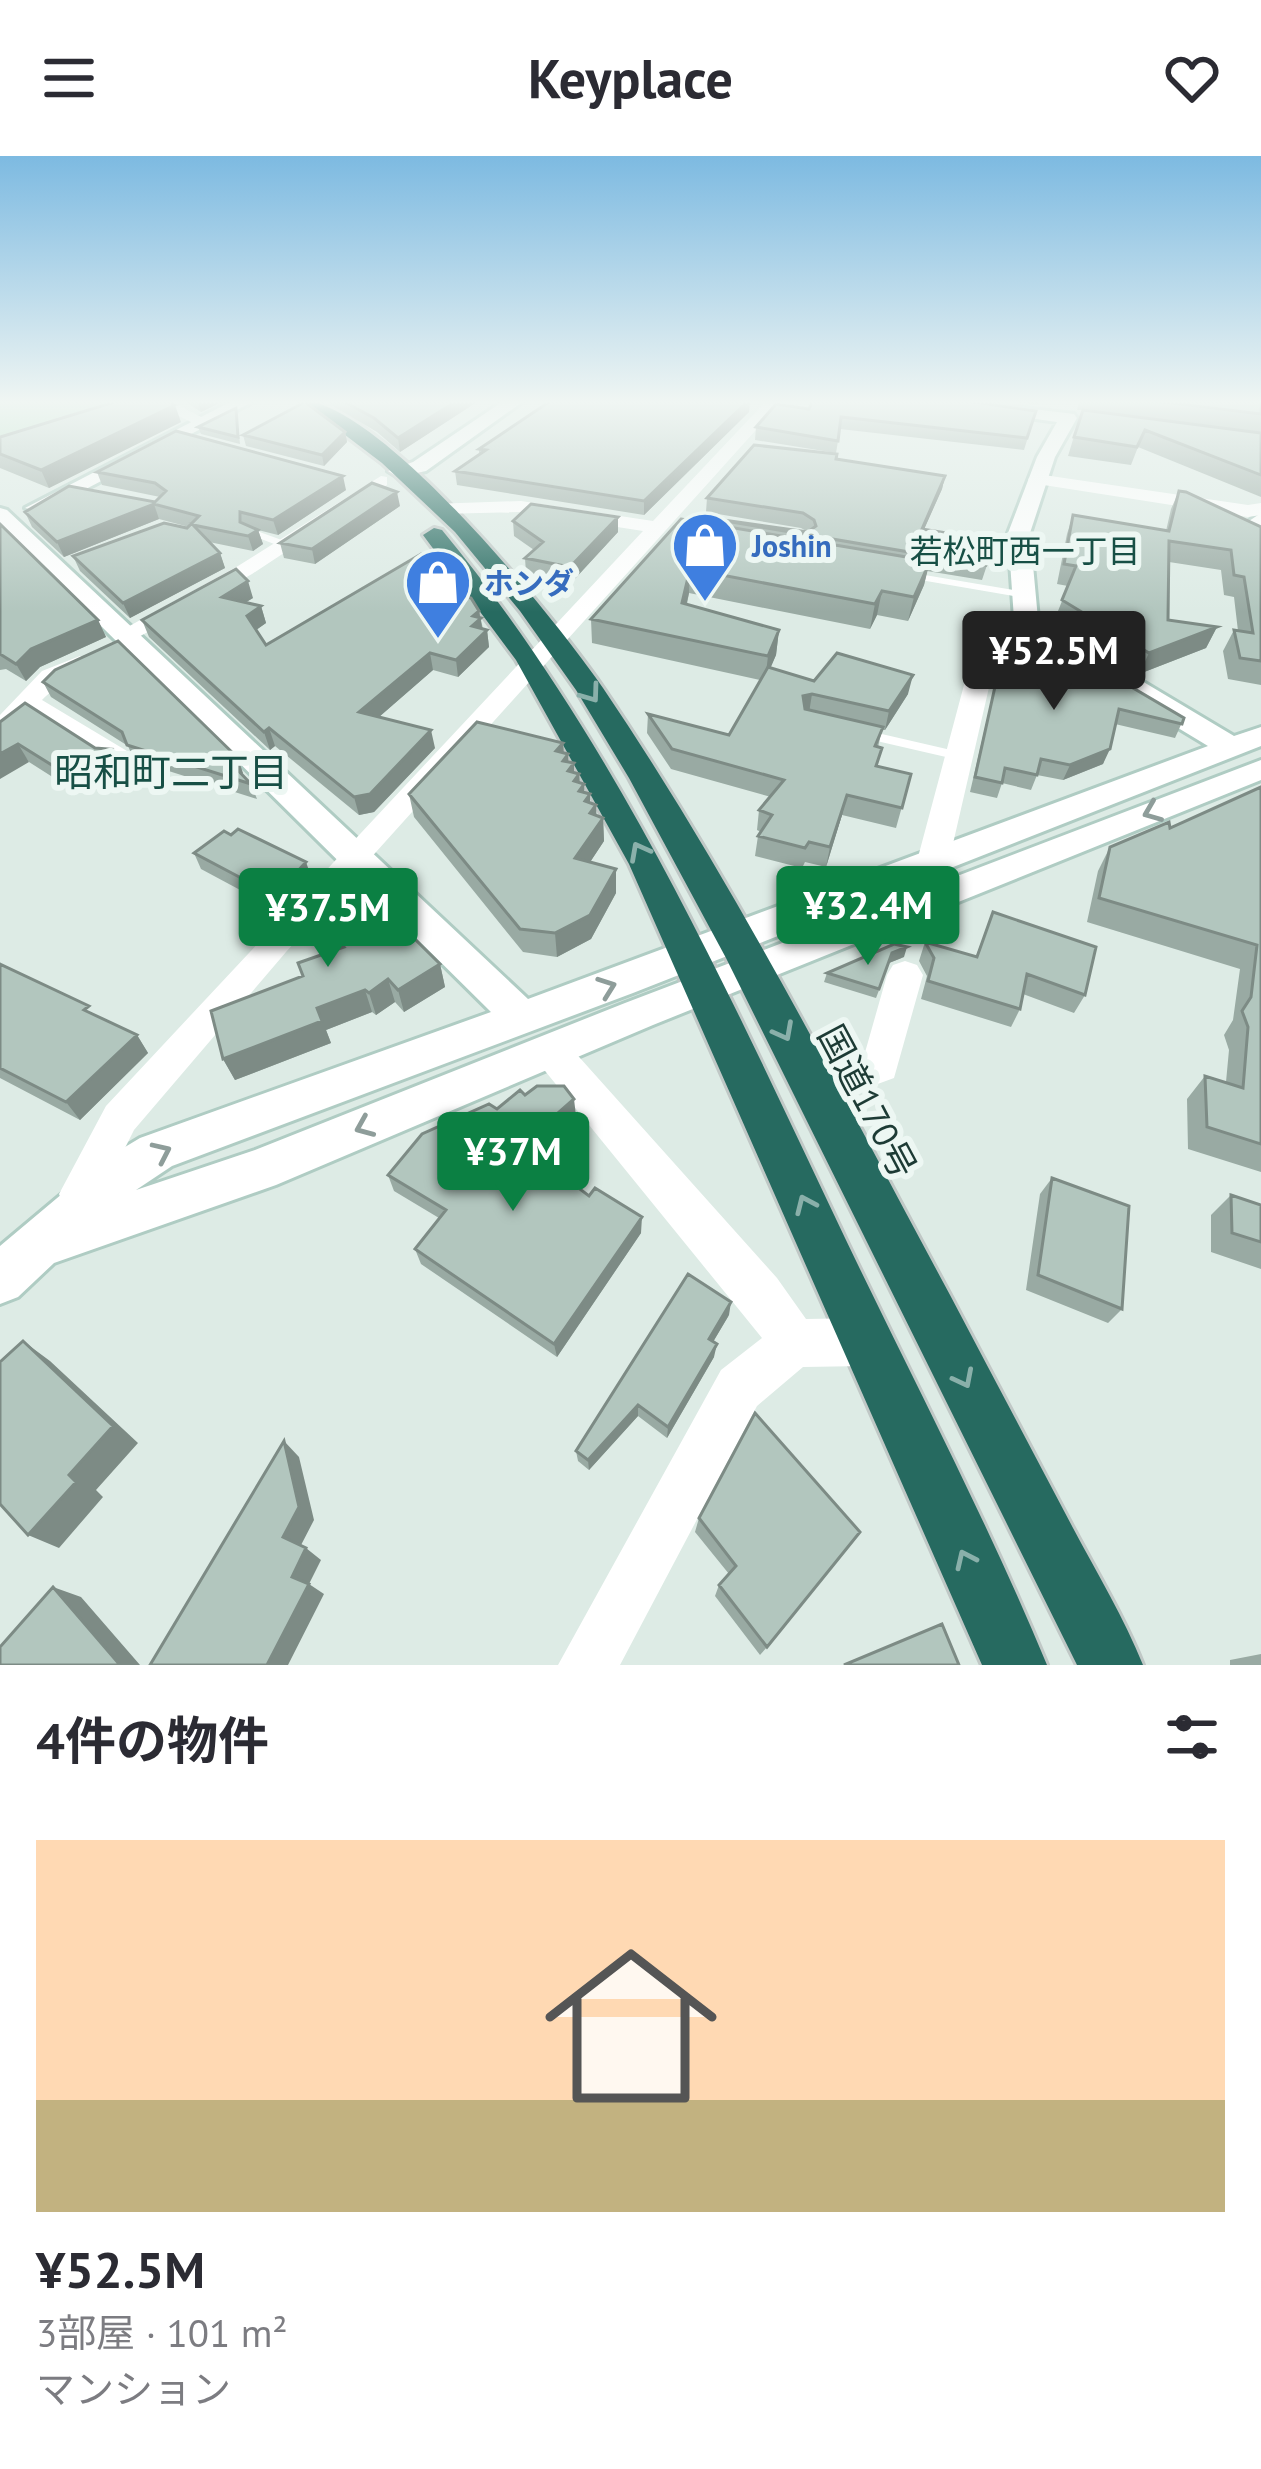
<!DOCTYPE html>
<html lang="ja">
<head>
<meta charset="utf-8">
<style>
  body { margin:0; font-family:"PT Sans","Noto Sans JP",sans-serif; background:#f7f7f7; color:#2b2b33; height:100vh; display:flex; flex-direction:column; font-size:45px; white-space:nowrap }
  * { box-sizing:border-box; margin:0 }
  p { font-size:39px; color:#7c7c81 }
  .icon { flex:none; width:66px; height:66px; fill:none; stroke:currentColor; stroke-width:2; stroke-linecap:round; stroke-linejoin:round }
  .map { position:relative; height:1509px; overflow:hidden }
  .drawer { display:flex; flex-direction:column; background:#fff; flex:1 }
  .drawer>* { flex:none }
  .price { position:absolute; translate:-50% -102px; padding:0 27px; border-radius:12px; background:#0b8043; color:#fff; font-size:39px; line-height:78px; filter:drop-shadow(0 3px 6px #0008) }
  .price::after { content:''; position:absolute; left:50%; top:72px; width:36px; height:27px; margin-left:-18px; background:inherit; clip-path:polygon(0 0,100% 0,50% 100%) }
  .price.selected { background:#222; color:#fff }
  ul { padding:0; list-style:none }
  li { display:grid; align-content:center; gap:24px; height:636px; padding:0 36px }
  li span { display:grid; place-items:center; height:372px; border-radius:0px; color:#555 }
  li>.icon { margin-inline-start:auto }
  span .icon { width:216px; height:216px; fill:#fffc; stroke-width:1 }
  li b { font-size:51px }
  h2 { display:flex; justify-content:space-between; align-items:center; height:144px; padding:0 36px; font-size:51px }
  header { display:flex; justify-content:space-between; align-items:center; height:156px; padding:0 36px; background:#fff; font-size:54px; font-weight:800 }
  .map>svg:first-child { display:block }
</style>
</head>
<body>
<header><svg class="icon" aria-label="menu" viewBox="0 0 24 24"><path d="M4 6h16M4 12h16M4 18h16"/></svg>Keyplace<svg class="icon" aria-label="heart" viewBox="0 0 24 24"><path d="M12 20l-8-8c-3-5 5-10 8-4 3-6 11-1 8 4z"/></svg></header>
<div class="map">
<svg width="1261" height="1509" viewBox="0 0 1261 1509">
  <rect width="100%" height="100%" fill="#ddebe5"/>
  <path fill="#b2dfc1" d="M 0,244 L 131,244 L 0,286 Z"/>
  <g fill="none" stroke-linecap="round" stroke-linejoin="round">
    <defs>
      <path id="secondary" d="M 234,244 L 256,244 L 42,356 L 25,352 Z
        M 505,244 L 525,244 L 426,315 L 398,321 L 388,315 L 413,306 Z
        M 902,244 L 958,244 L 1074,258 L 1077,262 L 1055,301 L 1030,377 L 1038,463 L 1234,580 L 1261,571 L 1261,590 L 633,837 L 172,1010 L 136,1034 L 255,994 L 625,847 L 1261,604 L 1261,624 L 653,869 L 276,1029 L 54,1107 L 18,1141 L 0,1148 L 0,1090 L 100,1006 L 140,982 L 491,856 L 0,370 L 0,352 L 7,354 L 528,843 L 1208,590 L 1024,479 L 1014,463 L 1008,377 L 1037,301 L 1057,266 Z
        M 1261,357 L 1261,386 L 1240,371 Z"/>
      <path id="highway" d="M 299,244 C 380,244 557,465 603,532 C 733,724 840,935 950,1139 C 991,1217 1032,1294 1073,1372 C 1097,1417 1124,1462 1143,1509 L 1077,1509 L 726,802 L 629,622 L 576,534 L 520,455 L 455,376 L 382,307 Z
        M 434,372 L 442,374 C 617,586 728,836 845,1082 C 913,1224 987,1364 1047,1509 L 982,1509 L 629,708 L 516,504 L 423,379 Z"/>
    </defs>
    <use href="#secondary" stroke="#afccc3" stroke-width="6"/>
    <use href="#highway" stroke="#c0c8c6" stroke-width="6"/>
    <path fill="#fff" fill-rule="evenodd" d="M 251,373 L 290,387 L 291,389 L 282,391 L 248,378 L 248,374 Z
      M 907,416 L 1025,436 L 1030,439 L 1025,442 L 903,421 L 903,417 Z
      M 860,573 L 964,597 L 966,600 L 959,604 L 855,580 L 855,574 Z"/>
    <path fill="#fff" fill-rule="evenodd" d="M 147,244 L 168,244 L 211,266 L 197,269 Z
      M 767,244 L 783,244 L 286,796 L 134,974 L 95,1052 L 80,1058 L 65,1052 L 59,1038 L 106,950 L 643,375 L 521,356 L 439,358 L 430,352 L 432,348 L 521,345 L 653,365 Z
      M 1037,318 L 1248,349 L 1261,347 L 1261,359 L 1248,361 L 1031,327 L 1028,323 Z
      M 381,320 L 387,321 L 387,329 L 252,418 L 135,483 L 127,485 L 115,478 L 238,410 Z
      M 1027,458 L 1035,460 L 1035,470 L 1002,475 L 949,705 L 944,713 L 922,713 L 917,705 L 980,469 L 992,462 Z
      M 80,500 L 92,507 C 78,522 58,527 42,544 L 127,595 L 131,601 L 127,607 L 107,607 L 36,560 L 28,560 L 9,580 L 0,582 L 0,559 L 42,515 Z
      M 905,805 L 917,809 L 923,819 L 894,922 L 815,951 L 801,946 L 795,934 L 801,922 L 864,900 L 887,819 L 893,809 Z
      M 550,878 L 563,883 L 777,1122 L 806,1163 L 865,1162 L 882,1169 L 889,1186 L 882,1203 L 865,1210 L 803,1211 L 757,1250 L 620,1509 L 558,1509 L 721,1214 L 762,1182 L 537,905 L 531,894 L 537,883 Z"/>
    <use href="#secondary" fill="#fff" fill-rule="evenodd"/>
    <use href="#highway" fill="#266a60" fill-rule="evenodd"/>
  </g>
  <path fill="#99aaa3" d="M 183,244 L 226,244 L 201,256 Z
    M 323,244 L 480,244 L 400,296 L 377,276 Z
    M 750,244 L 749,256 L 644,359 L 457,329 L 455,315 L 479,298 L 479,293 Z
    M 999,244 L 1040,244 L 1039,249 Z
    M 1079,244 L 1261,244 L 1261,341 L 1138,291 L 1131,309 L 1068,300 L 1082,254 L 1077,254 Z
    M 236,252 L 240,288 L 201,278 L 198,271 Z
    M 809,253 L 1036,255 L 1024,294 L 840,273 L 836,297 L 755,284 L 756,271 Z
    M 181,266 L 49,332 L 0,312 L 0,281 Z
    M 345,276 L 347,286 L 324,310 L 246,290 L 243,279 Z
    M 836,303 L 945,320 L 942,333 L 924,373 L 995,385 L 982,424 L 927,415 L 924,429 L 908,465 L 877,459 L 870,473 L 689,437 L 687,448 L 779,474 L 776,499 L 770,512 L 814,525 L 908,538 L 885,574 L 882,574 L 878,591 L 878,610 L 911,618 L 896,672 L 842,659 L 826,711 L 805,706 L 802,712 L 755,700 L 758,680 L 761,676 L 757,674 L 759,654 L 771,641 L 671,613 L 647,577 L 648,558 L 729,579 L 760,524 L 592,487 L 591,463 L 702,367 L 702,361 L 808,376 L 801,372 L 706,356 L 707,342 Z
    M 97,316 L 346,334 L 278,379 L 258,374 L 263,388 L 253,395 L 209,386 L 220,397 L 225,412 L 130,462 L 80,415 L 73,400 L 189,371 L 159,363 L 64,401 L 32,371 L 25,356 L 155,346 L 160,341 L 102,329 Z
    M 1179,335 L 1261,371 L 1261,529 L 1228,523 L 1223,495 L 1234,474 L 1238,475 L 1234,441 L 1224,439 L 1221,414 L 1169,406 L 1168,464 L 1217,471 L 1206,492 L 1139,518 L 1054,465 L 1068,430 L 1057,428 L 1067,378 L 1073,359 L 1166,375 L 1171,353 Z
    M 400,350 L 315,408 L 284,402 L 280,387 Z
    M 513,365 L 618,376 L 571,427 L 526,417 L 525,402 L 534,394 L 514,380 Z
    M 0,368 L 98,464 L 106,481 L 40,511 L 26,525 L 6,513 L 0,514 Z
    M 450,410 L 453,426 L 440,434 L 479,455 L 483,473 L 487,474 L 489,491 L 458,521 L 433,514 L 379,561 L 435,592 L 374,656 L 359,659 L 275,590 L 270,594 L 149,481 L 142,464 L 253,442 L 246,446 L 261,450 L 266,467 L 256,474 L 266,489 Z
    M 1004,490 L 1184,562 L 1175,582 L 1115,568 L 1103,608 L 1063,624 L 1037,619 L 1031,634 L 1002,627 L 997,642 L 970,636 Z
    M 43,526 L 243,617 L 242,618 L 251,628 L 257,643 L 134,604 L 128,590 L 51,541 Z
    M 0,566 L 118,611 L 73,634 L 29,606 Z
    M 563,587 L 564,597 L 568,598 L 568,606 L 574,616 L 579,618 L 580,627 L 596,659 L 603,662 L 604,685 L 590,706 L 616,713 L 616,737 L 591,783 L 557,801 L 523,796 L 414,661 L 409,638 Z
    M 1261,631 L 1261,1016 L 1188,993 L 1187,943 L 1205,920 L 1226,926 L 1229,894 L 1224,879 L 1233,864 L 1240,813 L 1087,766 L 1098,715 L 1110,691 L 1170,672 Z
    M 194,697 L 312,723 L 281,756 L 201,713 Z
    M 306,749 L 440,808 L 445,831 L 404,856 L 395,846 L 376,859 L 372,856 L 326,874 L 331,887 L 235,924 L 223,903 L 303,820 L 334,794 L 314,772 Z
    M 993,756 L 1085,839 L 1074,857 L 1023,838 L 1020,853 L 1011,871 L 921,843 L 927,820 L 919,805 L 925,786 L 976,800 Z
    M 904,801 L 889,807 L 876,842 L 824,826 L 827,817 Z
    M 0,808 L 96,860 L 137,879 L 148,897 L 80,964 L 0,922 Z
    M 525,939 L 576,960 L 522,1007 L 641,1077 L 557,1201 L 421,1108 L 415,1093 L 439,1062 L 394,1035 L 388,1019 Z
    M 1052,1022 L 1122,1153 L 1108,1167 L 1026,1134 L 1040,1038 Z
    M 1231,1039 L 1261,1049 L 1261,1113 L 1211,1096 L 1211,1059 Z
    M 729,1159 L 713,1186 L 714,1201 L 667,1282 L 638,1260 L 589,1314 L 578,1305 L 576,1295 Z
    M 755,1257 L 767,1491 L 760,1499 L 715,1440 L 719,1429 L 729,1418 L 695,1376 L 699,1362 Z
    M 1261,1498 L 1261,1509 L 1230,1509 L 1230,1504 Z"/>
  <path fill="#7d8b85" d="M 197,244 L 226,244 L 201,256 Z
    M 458,244 L 480,244 L 400,296 L 398,282 Z
    M 750,244 L 749,256 L 644,359 L 644,345 Z
    M 175,249 L 181,266 L 49,332 L 41,314 Z
    M 345,276 L 347,286 L 324,310 L 322,299 Z
    M 343,320 L 346,334 L 278,379 L 273,364 Z
    M 945,320 L 942,333 L 918,387 L 922,373 Z
    M 397,336 L 400,350 L 315,408 L 312,393 Z
    M 154,348 L 159,363 L 64,401 L 57,386 Z
    M 618,361 L 618,376 L 571,427 L 570,411 Z
    M 258,374 L 263,388 L 253,395 L 248,380 Z
    M 220,397 L 225,412 L 130,462 L 123,447 Z
    M 930,405 L 924,429 L 908,465 L 914,441 Z
    M 450,410 L 453,426 L 422,446 L 419,429 Z
    M 690,413 L 689,437 L 681,471 L 682,447 Z
    M 248,425 L 253,442 L 228,457 L 222,441 Z
    M 882,435 L 877,459 L 870,473 L 875,448 Z
    M 261,450 L 266,467 L 252,477 L 247,460 Z
    M 479,455 L 483,477 L 487,474 L 489,491 L 458,521 L 456,504 L 473,460 Z
    M 98,464 L 106,481 L 40,511 L 26,525 L 16,508 L 31,493 Z
    M 1217,471 L 1206,492 L 1139,518 L 1149,497 Z
    M 779,474 L 776,499 L 765,525 L 768,500 Z
    M 430,497 L 433,514 L 364,574 L 359,556 Z
    M 913,519 L 908,538 L 885,574 L 889,555 Z
    M 812,538 L 809,557 L 800,559 L 803,540 Z
    M 269,572 L 275,590 L 270,594 L 264,576 Z
    M 431,574 L 435,592 L 374,656 L 359,659 L 354,641 Z
    M 563,587 L 564,604 L 568,598 L 569,614 L 574,607 L 574,624 L 579,618 L 580,634 L 584,628 L 585,645 L 590,638 L 590,662 L 556,595 Z
    M 18,588 L 29,606 L 0,623 L 0,598 Z
    M 109,593 L 118,611 L 73,634 L 63,616 Z
    M 1110,593 L 1103,608 L 1063,624 L 1070,609 Z
    M 238,602 L 243,617 L 236,622 L 230,606 Z
    M 847,639 L 842,659 L 826,711 L 830,691 Z
    M 596,649 L 597,671 L 603,662 L 604,685 L 577,726 L 575,702 L 590,657 Z
    M 306,706 L 312,723 L 281,756 L 275,740 Z
    M 616,713 L 616,737 L 591,783 L 557,801 L 555,777 Z
    M 907,791 L 904,801 L 889,807 L 876,842 L 892,797 Z
    M 440,808 L 445,831 L 404,856 L 398,834 Z
    M 388,823 L 395,846 L 376,859 L 369,837 Z
    M 365,834 L 372,856 L 326,874 L 331,887 L 235,924 L 223,903 L 317,852 Z
    M 137,879 L 148,897 L 80,964 L 66,946 Z
    M 574,943 L 576,960 L 512,1016 L 509,1000 Z
    M 642,1061 L 641,1077 L 557,1201 L 554,1188 Z
    M 731,1146 L 729,1159 L 707,1196 L 709,1183 Z
    M 23,1185 L 50,1205 L 138,1287 L 96,1334 L 103,1341 L 59,1392 L 28,1379 Z
    M 717,1188 L 714,1201 L 667,1282 L 668,1271 Z
    M 638,1249 L 638,1260 L 589,1314 L 588,1304 Z
    M 284,1285 L 299,1301 L 314,1364 L 299,1393 L 283,1381 Z
    M 306,1392 L 321,1404 L 309,1428 L 324,1438 L 288,1509 L 267,1509 L 292,1421 Z
    M 53,1431 L 81,1441 L 140,1509 L 120,1509 Z"/>
  <path fill="#b2c6be" stroke="#7d8b85" stroke-width="3" d="M 121,244 L 166,244 L 175,249 L 41,314 L 0,298 L 0,281 Z
    M 341,244 L 458,244 L 398,282 L 374,262 Z
    M 552,244 L 749,244 L 644,345 L 455,315 L 486,294 L 479,293 Z
    M 813,244 L 959,244 L 1036,255 L 1027,282 L 841,261 L 838,285 L 756,271 L 776,248 L 809,253 Z
    M 1148,244 L 1261,244 L 1261,258 Z
    M 305,246 L 345,276 L 322,299 L 243,279 Z
    M 236,252 L 238,281 L 198,271 Z
    M 1083,254 L 1261,277 L 1261,319 L 1145,274 L 1137,291 L 1074,281 Z
    M 176,275 L 343,320 L 273,364 L 240,356 L 240,366 L 258,374 L 248,380 L 193,369 L 220,397 L 123,447 L 73,400 L 164,367 L 187,372 L 199,360 L 154,348 L 57,386 L 25,356 L 69,330 L 155,346 L 166,335 L 155,327 L 97,316 Z
    M 754,289 L 837,298 L 836,303 L 945,320 L 922,373 L 995,385 L 986,409 L 702,361 L 808,376 L 816,370 L 814,364 L 803,357 L 707,342 Z
    M 372,327 L 397,336 L 312,393 L 280,387 Z
    M 1179,335 L 1186,336 L 1261,371 L 1261,505 L 1240,502 L 1234,474 L 1253,477 L 1244,421 L 1234,419 L 1231,394 L 1169,385 L 1168,464 L 1217,471 L 1149,497 L 1062,444 L 1076,410 L 1064,408 L 1073,359 L 1169,375 Z
    M 531,348 L 618,361 L 570,411 L 525,402 L 543,386 L 513,365 Z
    M 681,363 L 930,405 L 914,441 L 882,435 L 875,448 L 690,413 L 682,447 L 779,474 L 768,500 L 591,463 Z
    M 0,368 L 98,464 L 31,493 L 16,508 L 0,498 Z
    M 421,398 L 447,405 L 450,410 L 419,429 L 471,442 L 479,455 L 473,460 L 481,462 L 472,470 L 487,474 L 456,504 L 430,497 L 359,556 L 431,574 L 370,638 L 354,641 L 269,572 L 264,576 L 142,464 L 236,413 L 248,425 L 222,441 L 261,450 L 247,460 L 266,489 Z
    M 118,485 L 238,602 L 230,606 L 251,628 L 127,589 L 122,576 L 43,526 L 55,514 Z
    M 1004,490 L 1087,505 L 1184,562 L 1182,568 L 1119,553 L 1110,593 L 1070,609 L 1041,603 L 1037,619 L 1005,612 L 1002,627 L 975,621 Z
    M 837,497 L 913,519 L 889,555 L 812,538 L 803,540 L 805,553 L 883,571 L 875,590 L 882,592 L 876,610 L 911,618 L 902,652 L 847,639 L 830,691 L 809,686 L 805,692 L 758,680 L 772,659 L 759,654 L 784,624 L 672,593 L 648,558 L 729,579 L 768,511 L 814,525 Z
    M 25,547 L 95,592 L 109,593 L 63,616 L 18,588 L 0,598 L 0,566 Z
    M 477,566 L 563,587 L 556,595 L 568,598 L 563,605 L 574,607 L 568,615 L 579,618 L 574,625 L 584,628 L 579,635 L 590,638 L 585,645 L 596,649 L 590,657 L 603,662 L 575,702 L 616,713 L 590,759 L 555,777 L 520,773 L 409,638 Z
    M 1261,631 L 1261,988 L 1207,971 L 1205,920 L 1243,932 L 1248,871 L 1242,855 L 1251,841 L 1257,789 L 1099,742 L 1110,691 L 1169,666 L 1170,672 Z
    M 238,673 L 306,706 L 275,740 L 194,697 L 224,675 L 231,679 Z
    M 337,716 L 358,727 L 440,808 L 398,834 L 388,823 L 369,837 L 365,834 L 317,852 L 322,865 L 223,903 L 211,855 L 303,820 L 298,807 L 344,791 L 306,749 Z
    M 993,756 L 1096,791 L 1085,839 L 1027,818 L 1020,853 L 928,825 L 934,802 L 925,786 L 977,801 Z
    M 894,788 L 907,791 L 892,797 L 879,833 L 827,817 Z
    M 0,808 L 89,850 L 84,854 L 137,879 L 66,946 L 0,912 Z
    M 537,930 L 564,930 L 574,943 L 509,1000 L 567,1032 L 572,1027 L 589,1040 L 595,1032 L 642,1061 L 554,1188 L 415,1093 L 446,1054 L 388,1019 L 422,978 L 489,948 L 497,953 L 520,934 L 525,939 Z
    M 1052,1022 L 1129,1050 L 1122,1153 L 1038,1119 Z
    M 1231,1039 L 1261,1049 L 1261,1086 L 1232,1077 Z
    M 688,1118 L 731,1146 L 709,1183 L 717,1188 L 668,1271 L 638,1249 L 588,1304 L 576,1295 Z
    M 23,1185 L 113,1270 L 69,1319 L 76,1326 L 28,1379 L 0,1348 L 0,1206 Z
    M 755,1257 L 860,1376 L 767,1491 L 719,1429 L 736,1410 L 699,1362 Z
    M 284,1285 L 299,1351 L 283,1381 L 306,1392 L 292,1421 L 309,1428 L 267,1509 L 150,1509 Z
    M 53,1431 L 120,1509 L 0,1509 L 0,1491 Z
    M 942,1468 L 959,1509 L 844,1509 Z"/>
  <defs><path id="oneway-chevron" d="M-2-3.5L2.5 0L-2 3.5" fill="none" stroke-width="1.6" stroke-linecap="round" stroke-linejoin="round" transform="scale(3)"/></defs>
  <g stroke="#8ab0aa">
    <use href="#oneway-chevron" transform="translate(591 538) rotate(54)"/>
    <use href="#oneway-chevron" transform="translate(639 695) rotate(-118)"/>
    <use href="#oneway-chevron" transform="translate(784 876) rotate(62)"/>
    <use href="#oneway-chevron" transform="translate(805 1048) rotate(-114)"/>
    <use href="#oneway-chevron" transform="translate(964 1223) rotate(63)"/>
    <use href="#oneway-chevron" transform="translate(965 1403) rotate(-115)"/>
  </g>
  <g stroke="#8e9d9a">
    <use href="#oneway-chevron" transform="translate(1152 656) rotate(158)"/>
    <use href="#oneway-chevron" transform="translate(607 831) rotate(-20)"/>
    <use href="#oneway-chevron" transform="translate(364 971) rotate(157)"/>
    <use href="#oneway-chevron" transform="translate(162 996) rotate(-25)"/>
  </g>
  <linearGradient id="sky" x2="0" y2="1"><stop stop-color="#7dbae1"/><stop offset="0.54" stop-color="#f0f6f3"/><stop offset="1" stop-color="#f0f6f3" stop-opacity="0"/></linearGradient>
  <rect width="1261" height="456" fill="url(#sky)"/>
  <defs>
    <symbol id="shop-pin" viewBox="-11 -11 22 30"><path d="M0 17L-7.5 6A9.5 9.5 0 1 1 7.5 6Z" fill="#3f7fe0" stroke="#edf7f3"/><path d="M-5-2.5h2.3a2.7 3.5 0 0 1 5.4 0H5L5.5 6h-11ZM-1.5-2.5h3a1.5 2.3 0 0 0-3 0Z" fill="#fff"/></symbol>
  </defs>
  <g fill-rule="evenodd">
    <use href="#shop-pin" x="667" y="351" width="76" height="104"/>
    <use href="#shop-pin" x="400" y="388" width="76" height="104"/>
  </g>
  <g text-anchor="middle" dominant-baseline="central" stroke-width="12" stroke-linejoin="round" paint-order="stroke">
    <g font-size="30" font-weight="bold" fill="#366cbe" stroke="#edf7f3" text-anchor="start">
      <text x="752" y="389">Joshin</text>
      <text x="484" y="426">ホンダ</text>
    </g>
    <g font-size="33" fill="#174f45" stroke="#edf7f3">
      <text x="1025" y="394">若松町西一丁目</text>
    </g>
    <g font-size="36" fill="#1d3b35" stroke="#edf7f3">
      <text transform="translate(868 945) rotate(62)">国道170号</text>
    </g>
    <g font-size="39" fill="#174f45" stroke="#edf7f3">
      <text x="171" y="615">昭和町二丁目</text>
    </g>
  </g>
</svg>
<b class="price selected" style="left:1054px;top:557px">¥52.5M</b>
<b class="price" style="left:868px;top:812px">¥32.4M</b>
<b class="price" style="left:328px;top:814px">¥37.5M</b>
<b class="price" style="left:513px;top:1058px">¥37M</b>
</div>
<section class="drawer">
<h2>4件の物件<svg class="icon" aria-label="filters" viewBox="0 0 24 24"><path d="M4 7h16M4 17h16"/><circle cx="9" cy="7" r="2"/><circle cx="15" cy="17" r="2"/></svg></h2>
<ul>
<li><span style="background:linear-gradient(#ffd9b3 70%,#c2b280 0)"><svg class="icon" aria-label="home" viewBox="0 0 24 24"><path d="M3 11l9-7 9 7M6 9v11h12V9"/></svg></span><div><b>¥52.5M</b><p>3部屋 · 101 m²</p><p>マンション</p></div></li>
</ul>
</section>
</body>
</html>
